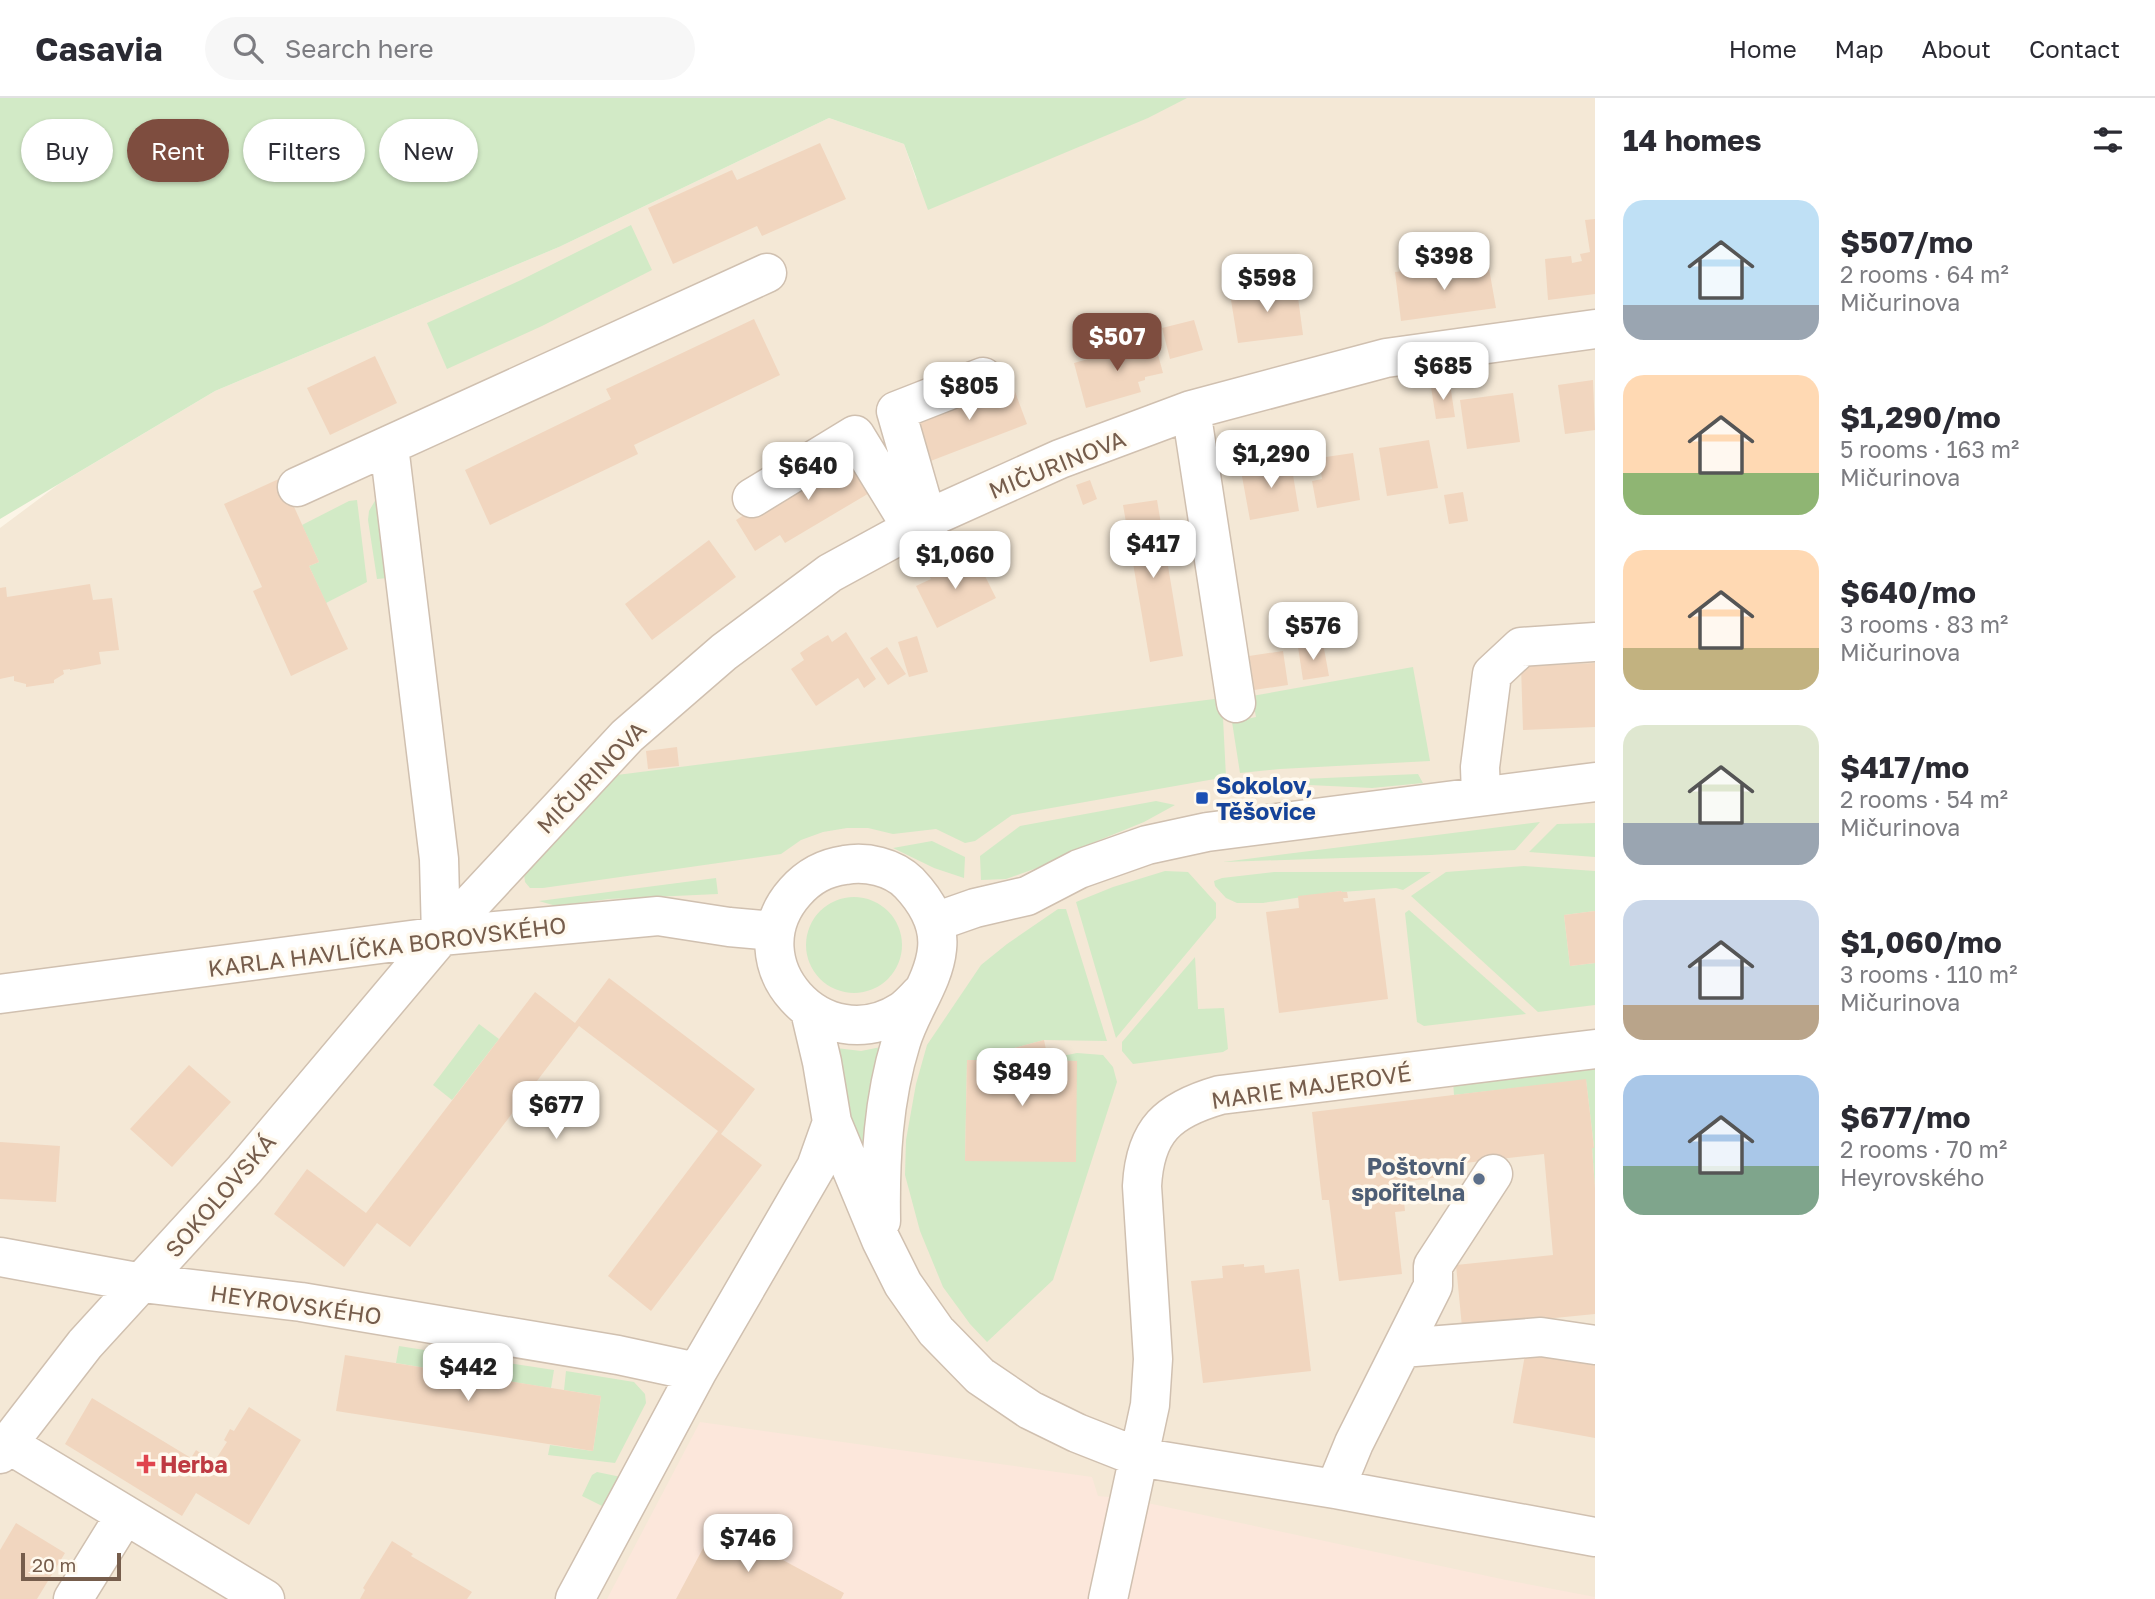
<!DOCTYPE html>
<html lang="en">
<head>
<meta charset="utf-8">
<style>
  body { margin:0; font-family:"Golos Text",sans-serif; background:#f7f7f7; color:#2b2b33; height:100vh; display:flex; flex-direction:column; font-size:26px; white-space:nowrap }
  * { box-sizing:border-box; margin:0 }
  p { font-size:23px; color:#7c7c81 }
  .icon { flex:none; width:38px; height:38px; fill:none; stroke:currentColor; stroke-width:2; stroke-linecap:round; stroke-linejoin:round }
  .map { position:relative; flex:1; overflow:hidden }
  .panel { display:flex; flex-direction:column; background:#fff; width:560px }
  .panel>* { flex:none }
  .banner { position:absolute; left:21px; top:21px; width:665px; height:63px; display:flex; gap:14px }
  .scale { position:absolute; left:21px; bottom:18px; width:100px; box-sizing:border-box; padding-left:7px; border:4px solid #765d4c; border-top:0; font-size:19px; line-height:24px; white-space:nowrap; color:#765d4c; -webkit-text-stroke:5px #fff9ee; paint-order:stroke }
  .price { position:absolute; translate:-50% -60px; padding:0 16px; border-radius:14px; background:#fff; color:#222; font-size:23px; line-height:46px; filter:drop-shadow(0 2px 4px #0008) }
  .price::after { content:''; position:absolute; left:50%; top:42px; width:21px; height:16px; margin-left:-10px; background:inherit; clip-path:polygon(0 0,100% 0,50% 100%) }
  .price.active { background:#7e4d3f; color:#fff }
  ul { padding:0; list-style:none }
  li { display:flex; align-items:center; gap:21px; height:175px; padding:0 28px }
  li span { display:grid; place-items:center; flex:none; width:196px; height:140px; border-radius:21px; color:#555 }
  li>.icon { margin-inline-start:auto }
  span .icon { width:84px; height:84px; fill:#fffc; stroke-width:1 }
  li b { font-size:30px }
  h2 { display:flex; justify-content:space-between; align-items:center; height:84px; padding:0 28px; font-size:30px }
  .chip { padding:0 24px; border-radius:32px; background:#fff; box-shadow:0 2px 5px #0004; font-size:24px; line-height:63px }
  .chip.active { background:#7e4d3f; color:#fff }
  header { display:flex; align-items:center; gap:42px; box-sizing:border-box; height:98px; padding:0 35px; background:#fff; border-bottom:2px solid #e1e1e2 }
  header strong { font-size:33px }
  nav { display:flex; gap:38px; margin-inline-start:auto; font-size:24px }
  .search { width:490px; height:63px; background:#f7f7f7; display:flex; align-items:center; gap:18px; box-sizing:border-box; padding:0 24px; border-radius:38px; color:#7c7c81; font-size:26px }
  main { display:flex; flex:1; min-height:0 }
  .map>svg:first-child { display:block }
</style>
</head>
<body>
<header>
<strong>Casavia</strong>
<div class="search"><svg class="icon" aria-label="search" viewBox="0 0 24 24"><circle cx="10" cy="10" r="6"/><path d="M15 15l6 6"/></svg>Search here</div>
<nav><a>Home</a><a>Map</a><a>About</a><a>Contact</a></nav>
</header>
<main>
<div class="map">
<svg width="1595" height="1501" viewBox="0 0 1595 1501">
  <rect width="100%" height="100%" fill="#fcf5e7"/>
  <path fill="#f4e8d6" d="M 1172,0 L 1595,0 L 1595,1501 L 0,1501 L 0,430 L 59,386 L 215,293 L 559,149 L 829,20 L 904,46 L 916,81 Z"/>
  <path fill="#fce7db" d="M 700,1324 L 1092,1379 L 1098,1398 L 1129,1401 L 1506,1482 L 1595,1499 L 1595,1501 L 607,1501 Z"/>
  <path fill="#d2eac6" d="M 0,0 L 1187,0 L 1148,20 L 928,112 L 904,46 L 829,20 L 559,149 L 215,293 L 0,421 Z
    M 631,127 L 652,172 L 542,228 L 447,271 L 427,225 L 521,182 Z
    M 376,401 L 388,480 L 377,481 L 368,422 L 369,413 Z
    M 357,402 L 367,484 L 326,505 L 309,468 L 319,464 L 302,427 L 349,403 Z
    M 1413,569 L 1430,663 L 1280,671 L 1240,675 L 1232,624 L 1256,619 L 1252,598 Z
    M 1222,600 L 1226,679 L 1012,717 L 975,743 L 965,745 L 936,731 L 893,736 L 868,730 L 847,730 L 823,734 L 801,742 L 781,756 L 543,790 L 530,790 L 525,784 L 524,776 L 585,702 L 593,704 L 617,677 Z
    M 1418,676 L 1423,685 L 1372,690 L 1309,687 L 1267,693 L 1273,686 L 1302,681 Z
    M 1156,703 L 1175,707 L 1144,724 L 1075,752 L 1037,770 L 1006,781 L 981,782 L 980,758 L 1020,728 Z
    M 1540,724 L 1515,752 L 1431,757 L 1223,764 Z
    M 1595,725 L 1595,759 L 1529,754 L 1557,726 Z
    M 932,743 L 965,759 L 964,780 L 934,770 L 893,750 Z
    M 1524,768 L 1595,773 L 1595,813 L 1564,817 L 1570,868 L 1595,865 L 1595,907 L 1538,914 L 1411,798 L 1446,774 Z
    M 1165,773 L 1188,774 L 1216,805 L 1216,820 L 1116,940 L 1076,804 L 1113,789 Z
    M 1274,774 L 1431,774 L 1403,792 L 1396,790 L 1342,794 L 1341,793 L 1263,805 L 1237,805 L 1226,800 L 1215,788 L 1214,783 L 1222,780 Z
    M 716,780 L 718,796 L 609,801 L 556,808 L 539,803 Z
    M806 847a48 48 0 1 1 96 0a48 48 0 1 1-96 0Z
    M 1058,811 L 1066,811 L 1107,943 L 1044,942 L 1003,953 L 1002,962 L 967,962 L 965,1062 L 1076,963 L 1042,962 L 1077,955 L 1103,957 L 1113,969 L 1117,984 L 1053,1182 L 987,1244 L 970,1226 L 943,1189 L 920,1133 L 905,1077 L 906,1042 L 916,986 L 927,947 L 981,867 L 1007,846 Z
    M 1409,812 L 1526,916 L 1424,928 L 1417,924 L 1405,815 Z
    M 1195,859 L 1198,911 L 1224,910 L 1228,951 L 1223,954 L 1133,966 L 1122,953 L 1122,944 Z
    M 479,926 L 499,941 L 452,1002 L 433,987 Z
    M 891,947 L 863,1070 L 828,949 L 861,953 Z
    M 1595,965 L 1595,1090 L 1592,1050 L 1594,1049 L 1586,982 L 1454,997 L 1453,984 Z
    M 399,1248 L 469,1259 L 467,1277 L 396,1265 Z
    M 482,1261 L 554,1272 L 551,1290 L 480,1279 Z
    M 566,1273 L 634,1284 L 645,1296 L 646,1305 L 615,1365 L 548,1357 L 550,1347 L 593,1353 L 601,1298 L 564,1292 Z
    M 597,1374 L 621,1379 L 604,1409 L 582,1398 L 592,1377 Z"/>
  <path fill="#f1d6bf" d="M 820,45 L 846,101 L 762,138 L 757,128 L 673,166 L 648,110 L 732,72 L 737,82 Z
    M 1595,121 L 1595,196 L 1548,202 L 1545,161 L 1571,158 L 1572,165 L 1582,163 L 1580,156 L 1590,154 L 1585,122 Z
    M 1488,165 L 1496,210 L 1401,223 L 1395,174 L 1440,168 L 1442,184 L 1459,180 L 1458,170 Z
    M 1280,186 L 1281,194 L 1297,192 L 1303,237 L 1238,245 L 1231,202 L 1247,199 L 1246,191 Z
    M 754,221 L 780,277 L 634,347 L 638,356 L 490,427 L 465,372 L 611,301 L 606,291 Z
    M 1194,222 L 1203,252 L 1170,261 L 1162,230 Z
    M 1154,242 L 1163,275 L 1145,279 L 1145,282 L 1138,284 L 1141,294 L 1086,310 L 1074,265 Z
    M 375,258 L 397,305 L 330,337 L 307,290 Z
    M 1593,282 L 1595,332 L 1565,336 L 1558,287 Z
    M 1011,283 L 1027,326 L 928,364 L 912,321 Z
    M 1450,286 L 1455,319 L 1436,321 L 1431,289 Z
    M 1513,295 L 1520,344 L 1467,351 L 1460,302 Z
    M 1429,342 L 1438,390 L 1387,398 L 1379,350 Z
    M 852,351 L 876,391 L 785,445 L 780,437 L 755,453 L 736,422 Z
    M 1353,355 L 1360,402 L 1317,410 L 1312,383 L 1322,381 L 1319,360 Z
    M 1290,359 L 1299,413 L 1250,422 L 1241,373 L 1274,367 L 1273,362 Z
    M 281,380 L 319,464 L 309,468 L 348,551 L 291,578 L 253,493 L 262,489 L 224,406 Z
    M 1090,382 L 1097,401 L 1083,407 L 1076,387 Z
    M 1463,394 L 1468,423 L 1449,426 L 1444,397 Z
    M 1157,402 L 1183,558 L 1150,564 L 1123,407 Z
    M 709,442 L 736,479 L 652,542 L 625,506 Z
    M 958,459 L 961,467 L 976,460 L 996,500 L 937,530 L 916,488 L 931,481 L 927,474 Z
    M 90,486 L 93,502 L 112,500 L 119,552 L 99,554 L 101,566 L 70,572 L 70,571 L 63,572 L 64,576 L 54,582 L 54,585 L 26,589 L 26,586 L 14,583 L 14,578 L 0,581 L 0,490 L 6,489 L 7,499 Z
    M 846,534 L 876,581 L 864,590 L 858,580 L 816,608 L 791,571 L 804,562 L 800,555 L 813,546 L 828,537 L 832,544 Z
    M 917,538 L 928,574 L 909,579 L 898,544 Z
    M 1323,545 L 1329,578 L 1303,582 L 1298,549 Z
    M 887,549 L 906,576 L 888,587 L 870,560 Z
    M 1283,553 L 1288,587 L 1254,592 L 1249,558 Z
    M 1595,565 L 1595,629 L 1523,632 L 1521,568 Z
    M 677,649 L 679,668 L 648,671 L 646,653 Z
    M 1341,793 L 1342,794 L 1347,794 L 1348,800 L 1343,800 L 1344,804 L 1375,800 L 1388,901 L 1279,915 L 1266,814 L 1299,810 L 1298,798 Z
    M 1595,813 L 1595,865 L 1570,868 L 1564,817 Z
    M 609,880 L 755,991 L 721,1036 L 762,1067 L 651,1213 L 608,1178 L 718,1033 L 579,928 L 410,1149 L 377,1125 L 344,1169 L 274,1116 L 307,1071 L 366,1115 L 535,894 L 575,925 Z
    M 1044,942 L 1047,956 L 1040,957 L 1042,962 L 1077,963 L 1076,1064 L 965,1063 L 967,962 L 1002,962 L 1003,953 Z
    M 189,967 L 231,1004 L 172,1069 L 130,1031 Z
    M 1586,981 L 1594,1050 L 1592,1050 L 1595,1090 L 1595,1216 L 1462,1229 L 1456,1167 L 1553,1157 L 1544,1056 L 1447,1067 L 1448,1078 L 1402,1084 L 1405,1113 L 1395,1114 L 1402,1176 L 1339,1183 L 1329,1102 L 1322,1102 L 1312,1014 Z
    M 0,1044 L 60,1048 L 56,1104 L 0,1101 Z
    M 1244,1166 L 1244,1169 L 1264,1167 L 1265,1175 L 1299,1171 L 1311,1273 L 1203,1285 L 1191,1183 L 1223,1180 L 1222,1168 Z
    M 1526,1251 L 1595,1264 L 1595,1340 L 1513,1325 Z
    M 345,1257 L 601,1298 L 593,1353 L 336,1313 Z
    M 92,1300 L 191,1360 L 196,1352 L 214,1364 L 227,1344 L 224,1342 L 230,1331 L 234,1333 L 249,1309 L 301,1342 L 249,1427 L 196,1395 L 182,1418 L 65,1346 Z
    M 16,1425 L 65,1455 L 37,1501 L 0,1501 L 0,1452 Z
    M 716,1426 L 844,1495 L 841,1501 L 676,1501 Z
    M 392,1443 L 413,1456 L 411,1458 L 472,1494 L 467,1501 L 360,1501 L 365,1492 L 363,1490 Z"/>
  <g fill="none" stroke-linecap="round" stroke-linejoin="round">
    <defs>
      <path id="minor" d="M 1191,312 L 1236,605
        M 389,348 L 439,761 L 441,838
        M 297,389 L 767,175
        M 752,400 L 855,337 L 912,430
        M 927,421 L 896,313 L 983,279
        M 1481,698 L 1480,669 L 1492,576 L 1521,549 L 1595,544
        M 935,824 L 975,810 L 1027,798 L 1079,771 L 1147,747 L 1207,734 L 1595,684
        M 0,896 L 441,838 L 658,818 L 729,829 L 774,833
        M 832,1024 L 881,1142 L 903,1186 L 936,1233 L 980,1278 L 1030,1312 L 1077,1335 L 1138,1359 L 1335,1391 L 1595,1439
        M 881,1123 C 880,1062 883,1002 901,944 C 910,913 934,883 937,851 C 940,825 926,803 909,785 C 893,769 866,763 845,767 C 824,770 809,778 795,794 C 733,864 823,964 902,913 C 909,908 915,901 921,895
        M 0,1159 L 142,1185 L 301,1204 L 618,1257 L 697,1274
        M 1402,1250 L 1541,1239 L 1595,1247
        M 8,1346 L 265,1501
        M 0,1356 L 85,1246 L 244,1072 L 441,838 L 627,638 L 724,554 L 830,475 L 938,416 L 1060,361 L 1191,312 L 1386,260 L 1595,231
        M 1335,1391 L 1354,1345 L 1433,1188 L 1433,1168 L 1493,1076
        M 73,1501 L 125,1417
        M 575,1501 L 697,1274 L 816,1069 L 832,1024 L 822,964 L 810,913
        M 1108,1501 L 1150,1307 L 1153,1261 L 1142,1088 C 1145,1032 1168,1012 1220,997 L 1595,951"/>
    </defs>
    <use href="#minor" stroke="#d0c0b0" stroke-width="41"/>
    <use href="#minor" stroke="#fff" stroke-width="38"/>
  </g>
  <rect fill="#1a4fb4" stroke="#fff9ee" stroke-width="2.5" x="1195" y="693" width="14" height="14" rx="3.5"/>
  <circle fill="#5c6f8a" stroke="#fff9ee" stroke-width="2.5" cx="1479" cy="1081" r="7"/>
  <path fill="#e0444e" stroke="#fff9ee" stroke-width="2.5" d="M142.5 1355.5h7v7h7v7h-7v7h-7v-7h-7v-7h7z"/>
  <g text-anchor="middle" dominant-baseline="central" stroke-width="7" stroke-linejoin="round" paint-order="stroke">
    <g font-size="23" fill="#765d4c" stroke="#fff9ee">
      <text transform="translate(1057 366) rotate(-22)">MIČURINOVA</text>
      <text transform="translate(591 679) rotate(-46)">MIČURINOVA</text>
      <text transform="translate(387 848) rotate(-7)">KARLA HAVLÍČKA BOROVSKÉHO</text>
      <text transform="translate(1311 988) rotate(-8)">MARIE MAJEROVÉ</text>
      <text transform="translate(220 1097) rotate(-49)">SOKOLOVSKÁ</text>
      <text transform="translate(296 1206) rotate(8)">HEYROVSKÉHO</text>
    </g>
    <g font-size="23" font-weight="bold" fill="#164399" stroke="#fff9ee" text-anchor="start">
      <text x="1216" y="687">Sokolov,<tspan x="1216" dy="26">Těšovice</tspan></text>
    </g>
    <g font-size="23" font-weight="bold" fill="#4e5e75" stroke="#fff9ee" text-anchor="end">
      <text x="1465" y="1068">Poštovní<tspan x="1465" dy="26">spořitelna</tspan></text>
    </g>
    <g font-size="23" font-weight="bold" fill="#be3a42" stroke="#fff9ee" text-anchor="start">
      <text x="160" y="1366">Herba</text>
    </g>
  </g>
</svg>
<div class="scale">20 m</div>
<b class="price" style="left:1444px;top:194px">$398</b>
<b class="price" style="left:1267px;top:216px">$598</b>
<b class="price active" style="left:1117px;top:275px">$507</b>
<b class="price" style="left:1443px;top:304px">$685</b>
<b class="price" style="left:969px;top:324px">$805</b>
<b class="price" style="left:1271px;top:392px">$1,290</b>
<b class="price" style="left:808px;top:404px">$640</b>
<b class="price" style="left:1153px;top:482px">$417</b>
<b class="price" style="left:955px;top:493px">$1,060</b>
<b class="price" style="left:1313px;top:564px">$576</b>
<b class="price" style="left:1022px;top:1010px">$849</b>
<b class="price" style="left:556px;top:1043px">$677</b>
<b class="price" style="left:468px;top:1305px">$442</b>
<b class="price" style="left:748px;top:1476px">$746</b>
<div class="banner">
<a class="chip">Buy</a>
<a class="chip active">Rent</a>
<a class="chip">Filters</a>
<a class="chip">New</a>
</div>
</div>
<section class="panel">
<h2>14 homes<svg class="icon" aria-label="filters" viewBox="0 0 24 24"><path d="M4 7h16M4 17h16"/><circle cx="9" cy="7" r="2"/><circle cx="15" cy="17" r="2"/></svg></h2>
<ul>
<li><span style="background:linear-gradient(#bfe0f5 75%,#9aa5b1 0)"><svg class="icon" aria-label="home" viewBox="0 0 24 24"><path d="M3 11l9-7 9 7M6 9v11h12V9"/></svg></span><div><b>$507/mo</b><p>2 rooms · 64 m²</p><p>Mičurinova</p></div></li>
<li><span style="background:linear-gradient(#ffd9b3 70%,#8fb573 0)"><svg class="icon" aria-label="home" viewBox="0 0 24 24"><path d="M3 11l9-7 9 7M6 9v11h12V9"/></svg></span><div><b>$1,290/mo</b><p>5 rooms · 163 m²</p><p>Mičurinova</p></div></li>
<li><span style="background:linear-gradient(#ffd9b3 70%,#c2b280 0)"><svg class="icon" aria-label="home" viewBox="0 0 24 24"><path d="M3 11l9-7 9 7M6 9v11h12V9"/></svg></span><div><b>$640/mo</b><p>3 rooms · 83 m²</p><p>Mičurinova</p></div></li>
<li><span style="background:linear-gradient(#dfe7d0 70%,#9aa5b1 0)"><svg class="icon" aria-label="home" viewBox="0 0 24 24"><path d="M3 11l9-7 9 7M6 9v11h12V9"/></svg></span><div><b>$417/mo</b><p>2 rooms · 54 m²</p><p>Mičurinova</p></div></li>
<li><span style="background:linear-gradient(#c9d6e8 75%,#b9a48a 0)"><svg class="icon" aria-label="home" viewBox="0 0 24 24"><path d="M3 11l9-7 9 7M6 9v11h12V9"/></svg></span><div><b>$1,060/mo</b><p>3 rooms · 110 m²</p><p>Mičurinova</p></div></li>
<li><span style="background:linear-gradient(#a9c7e8 65%,#7fa58c 0)"><svg class="icon" aria-label="home" viewBox="0 0 24 24"><path d="M3 11l9-7 9 7M6 9v11h12V9"/></svg></span><div><b>$677/mo</b><p>2 rooms · 70 m²</p><p>Heyrovského</p></div></li>
</ul>
</section>
</main>
</body>
</html>
